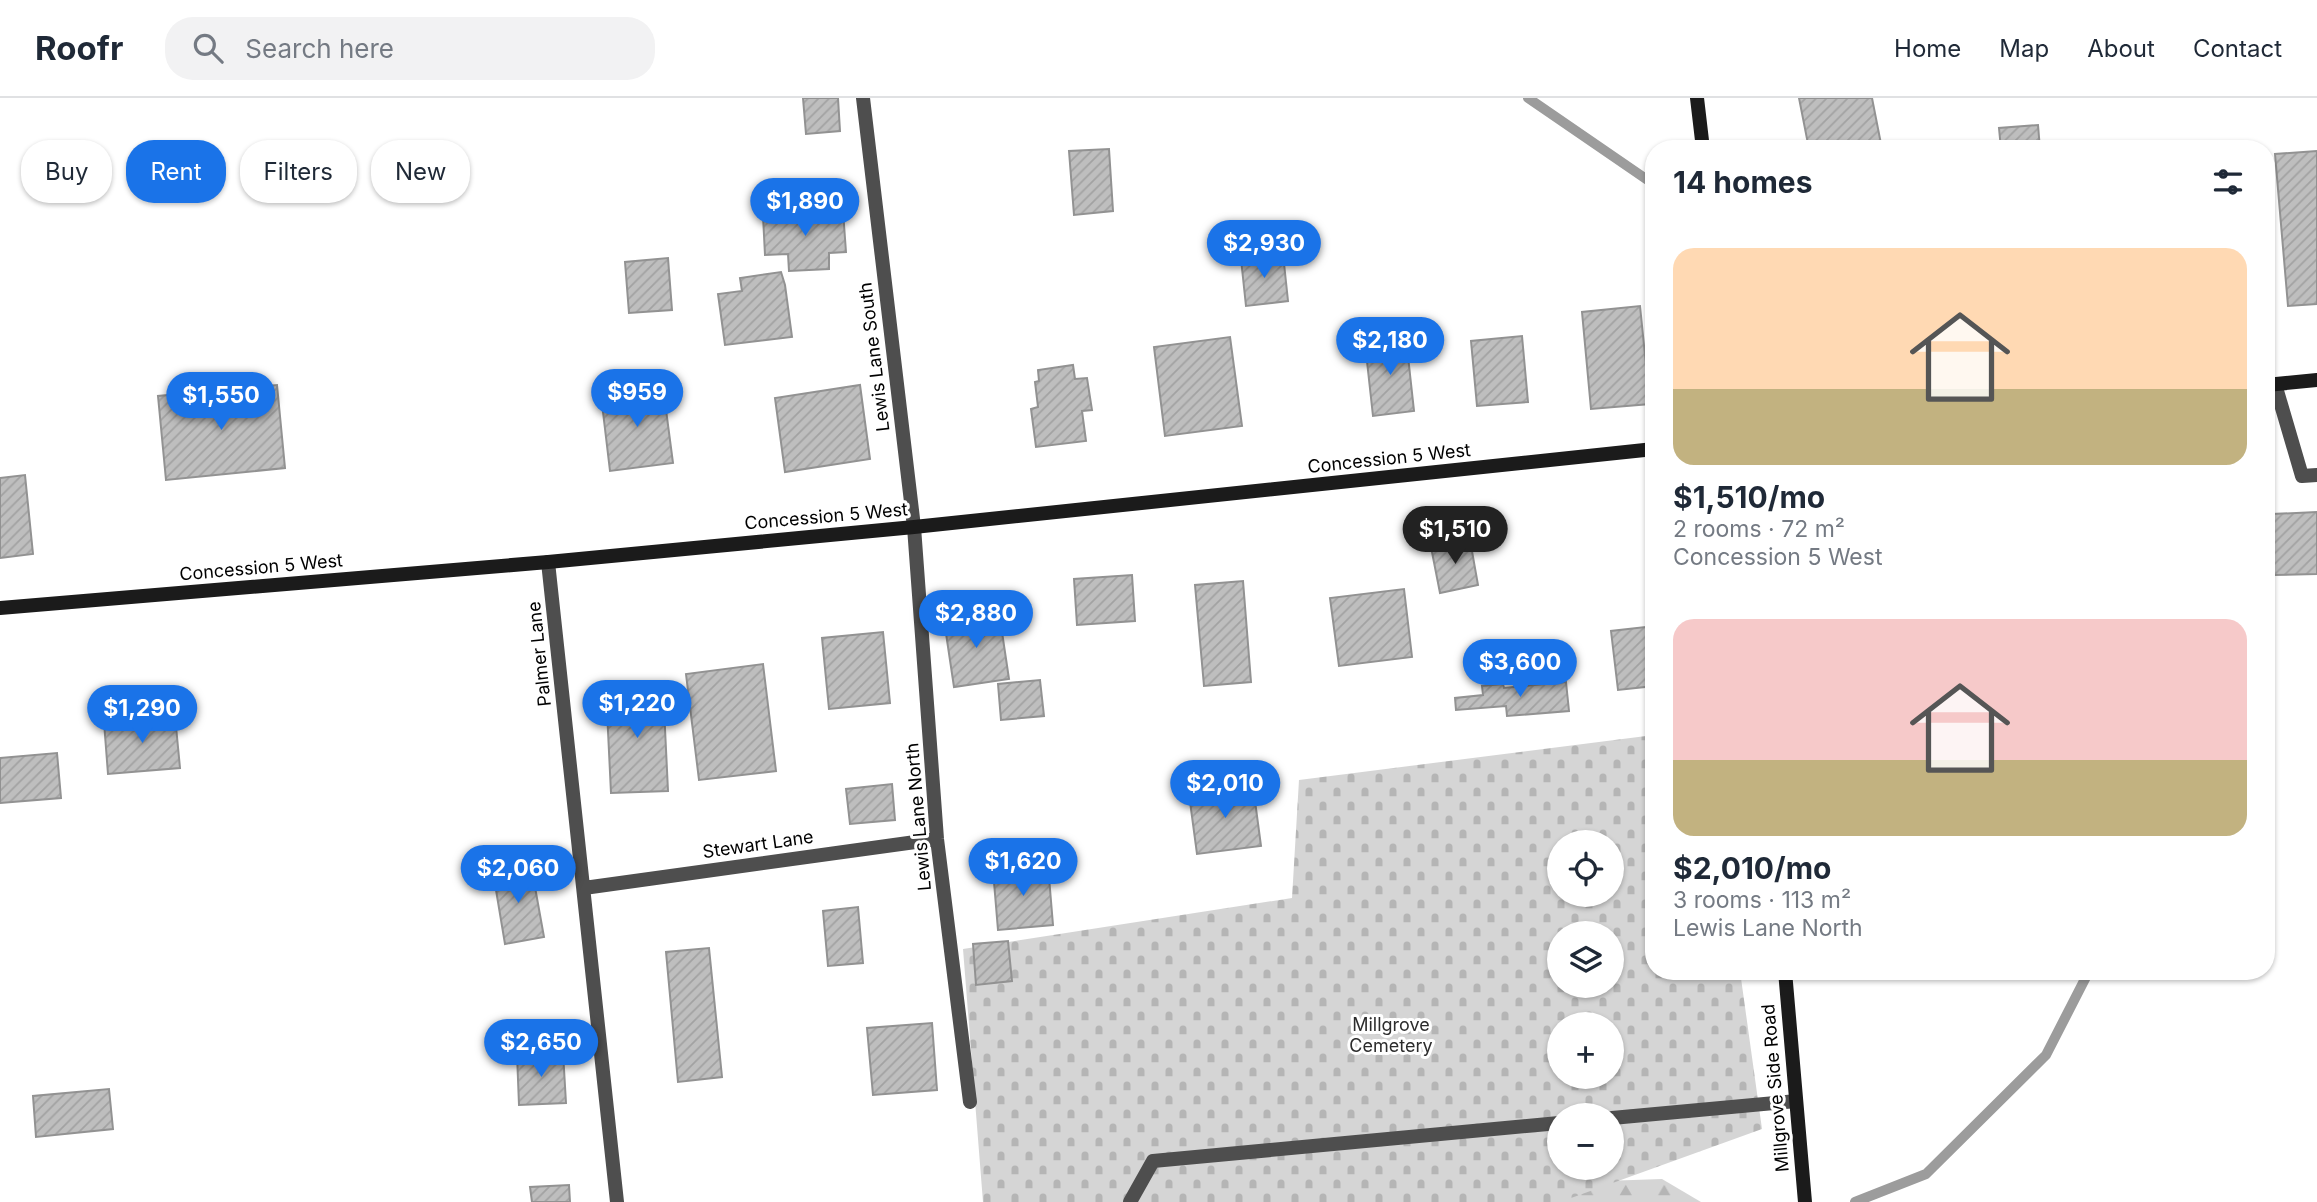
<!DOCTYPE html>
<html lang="en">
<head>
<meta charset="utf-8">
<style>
  body { margin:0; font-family:Inter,sans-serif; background:#f2f2f3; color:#1f2937; height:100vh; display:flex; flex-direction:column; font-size:26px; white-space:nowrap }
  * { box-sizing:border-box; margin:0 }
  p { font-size:23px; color:#747a83 }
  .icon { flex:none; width:38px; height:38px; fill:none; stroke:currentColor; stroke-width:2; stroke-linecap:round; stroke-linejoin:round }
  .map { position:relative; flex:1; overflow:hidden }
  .side { position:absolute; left:1645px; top:42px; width:630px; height:840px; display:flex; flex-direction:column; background:#fff; border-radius:28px; box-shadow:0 2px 5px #0004 }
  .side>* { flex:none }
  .hud { position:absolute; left:21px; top:42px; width:665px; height:63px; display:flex; gap:14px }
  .fabs { position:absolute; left:1547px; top:732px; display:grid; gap:14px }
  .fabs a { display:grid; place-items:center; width:77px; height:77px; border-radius:50%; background:#fff; box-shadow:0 2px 5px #0004; font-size:35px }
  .price { position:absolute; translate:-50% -60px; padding:0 16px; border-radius:24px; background:#1a73e8; color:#fff; font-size:23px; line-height:46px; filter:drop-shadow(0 2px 4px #0008) }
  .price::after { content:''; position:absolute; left:50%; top:42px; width:21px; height:16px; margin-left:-10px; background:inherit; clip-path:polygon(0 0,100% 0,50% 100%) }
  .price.active { background:#222; color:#fff }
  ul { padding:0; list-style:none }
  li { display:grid; align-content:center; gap:14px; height:371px; padding:0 28px }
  li span { display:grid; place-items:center; height:217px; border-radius:21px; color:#555 }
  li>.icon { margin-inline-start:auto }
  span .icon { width:126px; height:126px; fill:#fffc; stroke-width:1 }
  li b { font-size:30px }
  h2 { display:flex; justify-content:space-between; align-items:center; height:84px; padding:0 28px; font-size:30px }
  .chip { padding:0 24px; border-radius:28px; background:#fff; box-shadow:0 2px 5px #0004; font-size:24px; line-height:63px }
  .chip.active { background:#1a73e8; color:#fff }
  header { display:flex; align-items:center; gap:42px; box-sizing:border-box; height:98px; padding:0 35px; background:#fff; border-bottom:2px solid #e0e1e3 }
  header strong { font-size:33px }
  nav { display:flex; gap:38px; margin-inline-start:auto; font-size:24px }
  .search { width:490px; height:63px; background:#f2f2f3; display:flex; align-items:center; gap:18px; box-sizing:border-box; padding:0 24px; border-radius:28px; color:#747a83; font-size:26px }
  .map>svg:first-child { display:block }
</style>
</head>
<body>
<header>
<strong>Roofr</strong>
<div class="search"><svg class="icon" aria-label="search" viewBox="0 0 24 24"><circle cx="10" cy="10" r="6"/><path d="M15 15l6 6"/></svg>Search here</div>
<nav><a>Home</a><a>Map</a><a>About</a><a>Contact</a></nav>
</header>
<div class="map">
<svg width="2317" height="1104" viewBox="0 0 2317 1104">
  <defs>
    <pattern id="forest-firs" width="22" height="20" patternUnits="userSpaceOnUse" patternTransform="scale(1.75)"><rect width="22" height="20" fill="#d5d5d5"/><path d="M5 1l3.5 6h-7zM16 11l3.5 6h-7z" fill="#b5b5b5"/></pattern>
    <pattern id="cemetery-stones" width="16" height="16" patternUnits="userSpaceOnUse" patternTransform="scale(1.75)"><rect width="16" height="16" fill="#d5d5d5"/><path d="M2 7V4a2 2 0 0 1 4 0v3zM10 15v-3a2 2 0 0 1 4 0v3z" fill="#b5b5b5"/></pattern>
    <pattern id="building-hatch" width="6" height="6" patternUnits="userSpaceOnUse" patternTransform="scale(1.75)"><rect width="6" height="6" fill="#bebebe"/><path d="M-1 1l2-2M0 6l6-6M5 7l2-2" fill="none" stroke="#a2a2a2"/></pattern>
  </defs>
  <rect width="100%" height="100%" fill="#fff"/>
  <path fill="url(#forest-firs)" d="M 1662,1081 L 1701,1104 L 1475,1104 L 1491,1087 Z"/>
  <path fill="url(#cemetery-stones)" fill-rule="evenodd" d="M 1654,637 L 1654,873 L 1740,873 L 1762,1031 L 1560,1104 L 983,1104 L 963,851 L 1292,800 L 1299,682 ZM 1559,744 L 1612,744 L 1612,796 L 1559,796 ZM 1559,835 L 1612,835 L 1612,887 L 1559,887 ZM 1559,926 L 1612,926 L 1612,978 L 1559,978 ZM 1559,1017 L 1612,1017 L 1612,1069 L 1559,1069 Z"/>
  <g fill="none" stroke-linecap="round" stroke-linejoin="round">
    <path stroke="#9c9c9c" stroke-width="10" d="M 1528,0 L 1649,83
      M 1855,1104 L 1926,1076 L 2046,957 L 2086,879 L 2087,873"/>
  </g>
  <path fill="url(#building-hatch)" stroke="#929292" stroke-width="2" d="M 803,0 L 838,0 L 840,33 L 806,36 Z
    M 1799,0 L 1872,0 L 1882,51 L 1809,51 Z
    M 2038,27 L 2040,51 L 2001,51 L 1999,30 Z
    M 1109,51 L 1113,113 L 1074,117 L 1069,53 Z
    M 2317,53 L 2317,206 L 2288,208 L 2275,56 Z
    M 843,113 L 846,154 L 829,155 L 829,171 L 789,173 L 788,156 L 765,157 L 763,118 Z
    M 1283,156 L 1288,203 L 1246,208 L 1241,161 Z
    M 668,160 L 672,212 L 629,215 L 625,164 Z
    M 781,174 L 785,187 L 792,239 L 725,247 L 718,196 L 742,193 L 740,180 Z
    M 1640,208 L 1650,306 L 1591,311 L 1582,214 Z
    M 1522,238 L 1528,304 L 1477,308 L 1471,243 Z
    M 1230,239 L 1242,328 L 1165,338 L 1154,249 Z
    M 1406,240 L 1414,313 L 1373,318 L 1365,245 Z
    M 1073,267 L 1075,281 L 1087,280 L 1092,312 L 1082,313 L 1086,343 L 1036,349 L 1031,311 L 1038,309 L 1035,284 L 1039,283 L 1038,272 Z
    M 277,287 L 285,370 L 166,382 L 158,298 Z
    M 860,287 L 870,361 L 785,374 L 775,300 Z
    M 663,289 L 673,365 L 610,373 L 601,297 Z
    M 25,377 L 33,456 L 0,460 L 0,380 Z
    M 2317,414 L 2317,476 L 2274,477 L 2272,416 Z
    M 1470,442 L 1478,487 L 1440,495 L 1431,449 Z
    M 1132,477 L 1135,523 L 1077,527 L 1074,481 Z
    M 1243,483 L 1251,584 L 1204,588 L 1195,487 Z
    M 1404,491 L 1412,559 L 1339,568 L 1330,500 Z
    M 999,514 L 1009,581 L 954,589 L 944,522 Z
    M 1654,528 L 1654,588 L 1618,592 L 1611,533 Z
    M 883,534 L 890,605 L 829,611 L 822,540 Z
    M 763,566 L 776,673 L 699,682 L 686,576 Z
    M 1040,582 L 1044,618 L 1001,622 L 998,586 Z
    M 1566,584 L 1569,613 L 1507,618 L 1506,608 L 1456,612 L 1455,600 L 1483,597 L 1482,588 L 1503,586 L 1504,590 Z
    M 663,589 L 668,693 L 611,695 L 606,592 Z
    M 175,618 L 180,670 L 108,676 L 104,624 Z
    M 57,655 L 61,700 L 0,705 L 0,660 Z
    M 892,686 L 895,722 L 850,726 L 846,691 Z
    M 1253,688 L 1261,748 L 1197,756 L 1189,696 Z
    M 531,767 L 544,839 L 505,846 L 493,774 Z
    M 1048,767 L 1053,827 L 998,832 L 993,772 Z
    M 858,809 L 863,865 L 828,868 L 823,813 Z
    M 1008,843 L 1012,883 L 976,887 L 973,846 Z
    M 709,850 L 722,979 L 678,984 L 666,854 Z
    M 932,925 L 937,992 L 873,997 L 867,930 Z
    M 563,954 L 566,1005 L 519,1007 L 517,956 Z
    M 109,991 L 113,1031 L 36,1039 L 33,998 Z
    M 569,1087 L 570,1104 L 532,1104 L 530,1089 Z"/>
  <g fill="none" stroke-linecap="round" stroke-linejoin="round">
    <path stroke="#4e4e4e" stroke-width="14" d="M 2275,286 L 2302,378 L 2317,377
      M 1612,1020 L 1796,1003
      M 1130,1104 L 1153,1063 L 1559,1025"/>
    <path stroke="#4e4e4e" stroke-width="14" d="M 863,0 L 914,429 L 937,741 L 970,1004
      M 548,464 L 617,1104
      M 584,790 L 937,741"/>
    <path stroke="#1b1b1b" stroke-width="14" d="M 1697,0 L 1703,51
      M 2266,287 L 2317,282
      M 0,510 L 548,464 L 914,429 L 1654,351
      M 1785,873 L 1805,1104"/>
  </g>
  <g text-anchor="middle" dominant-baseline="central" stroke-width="6" stroke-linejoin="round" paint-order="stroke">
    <g font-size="18" fill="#000" stroke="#fff">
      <text transform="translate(874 259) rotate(-97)">Lewis Lane South</text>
      <text transform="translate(1389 360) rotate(-6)">Concession 5 West</text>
      <text transform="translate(826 418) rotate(-5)">Concession 5 West</text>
      <text transform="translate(261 469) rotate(-5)">Concession 5 West</text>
      <text transform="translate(539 556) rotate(-96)">Palmer Lane</text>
      <text transform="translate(918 719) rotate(-95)">Lewis Lane North</text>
      <text transform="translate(758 746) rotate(-8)">Stewart Lane</text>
      <text transform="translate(1775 990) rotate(-95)">Millgrove Side Road</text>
    </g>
    <g font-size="18" fill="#2c2c2c" stroke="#fff">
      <text x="1391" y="926">Millgrove<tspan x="1391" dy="21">Cemetery</tspan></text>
    </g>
  </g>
</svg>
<div class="fabs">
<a><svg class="icon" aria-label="locate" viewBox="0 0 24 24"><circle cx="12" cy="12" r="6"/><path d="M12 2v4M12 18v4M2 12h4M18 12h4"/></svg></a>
<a><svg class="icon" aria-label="layers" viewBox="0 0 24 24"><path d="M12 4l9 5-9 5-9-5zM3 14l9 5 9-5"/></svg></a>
<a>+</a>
<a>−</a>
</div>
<b class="price" style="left:805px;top:140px">$1,890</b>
<b class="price" style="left:1264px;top:182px">$2,930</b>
<b class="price" style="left:1390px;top:279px">$2,180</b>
<b class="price" style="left:637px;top:331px">$959</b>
<b class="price" style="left:221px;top:334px">$1,550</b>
<b class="price active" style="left:1455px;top:468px">$1,510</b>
<b class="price" style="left:976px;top:552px">$2,880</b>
<b class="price" style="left:1520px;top:601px">$3,600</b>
<b class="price" style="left:637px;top:642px">$1,220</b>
<b class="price" style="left:142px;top:647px">$1,290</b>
<b class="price" style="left:1225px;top:722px">$2,010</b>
<b class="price" style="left:1023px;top:800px">$1,620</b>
<b class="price" style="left:518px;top:807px">$2,060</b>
<b class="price" style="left:541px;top:981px">$2,650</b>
<div class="hud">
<a class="chip">Buy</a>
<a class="chip active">Rent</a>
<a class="chip">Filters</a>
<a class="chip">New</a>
</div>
<section class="side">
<h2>14 homes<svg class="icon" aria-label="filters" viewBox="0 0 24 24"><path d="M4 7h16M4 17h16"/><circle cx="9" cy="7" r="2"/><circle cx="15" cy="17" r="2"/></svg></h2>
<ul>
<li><span style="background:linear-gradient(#ffd9b3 65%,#c2b280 0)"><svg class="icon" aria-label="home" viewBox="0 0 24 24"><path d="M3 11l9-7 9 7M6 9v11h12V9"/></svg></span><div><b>$1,510/mo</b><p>2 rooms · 72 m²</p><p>Concession 5 West</p></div></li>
<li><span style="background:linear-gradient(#f6c9c9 65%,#c2b280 0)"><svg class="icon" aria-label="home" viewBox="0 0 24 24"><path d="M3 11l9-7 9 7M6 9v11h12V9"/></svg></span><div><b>$2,010/mo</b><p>3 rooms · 113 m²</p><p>Lewis Lane North</p></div></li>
</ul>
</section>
</div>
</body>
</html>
